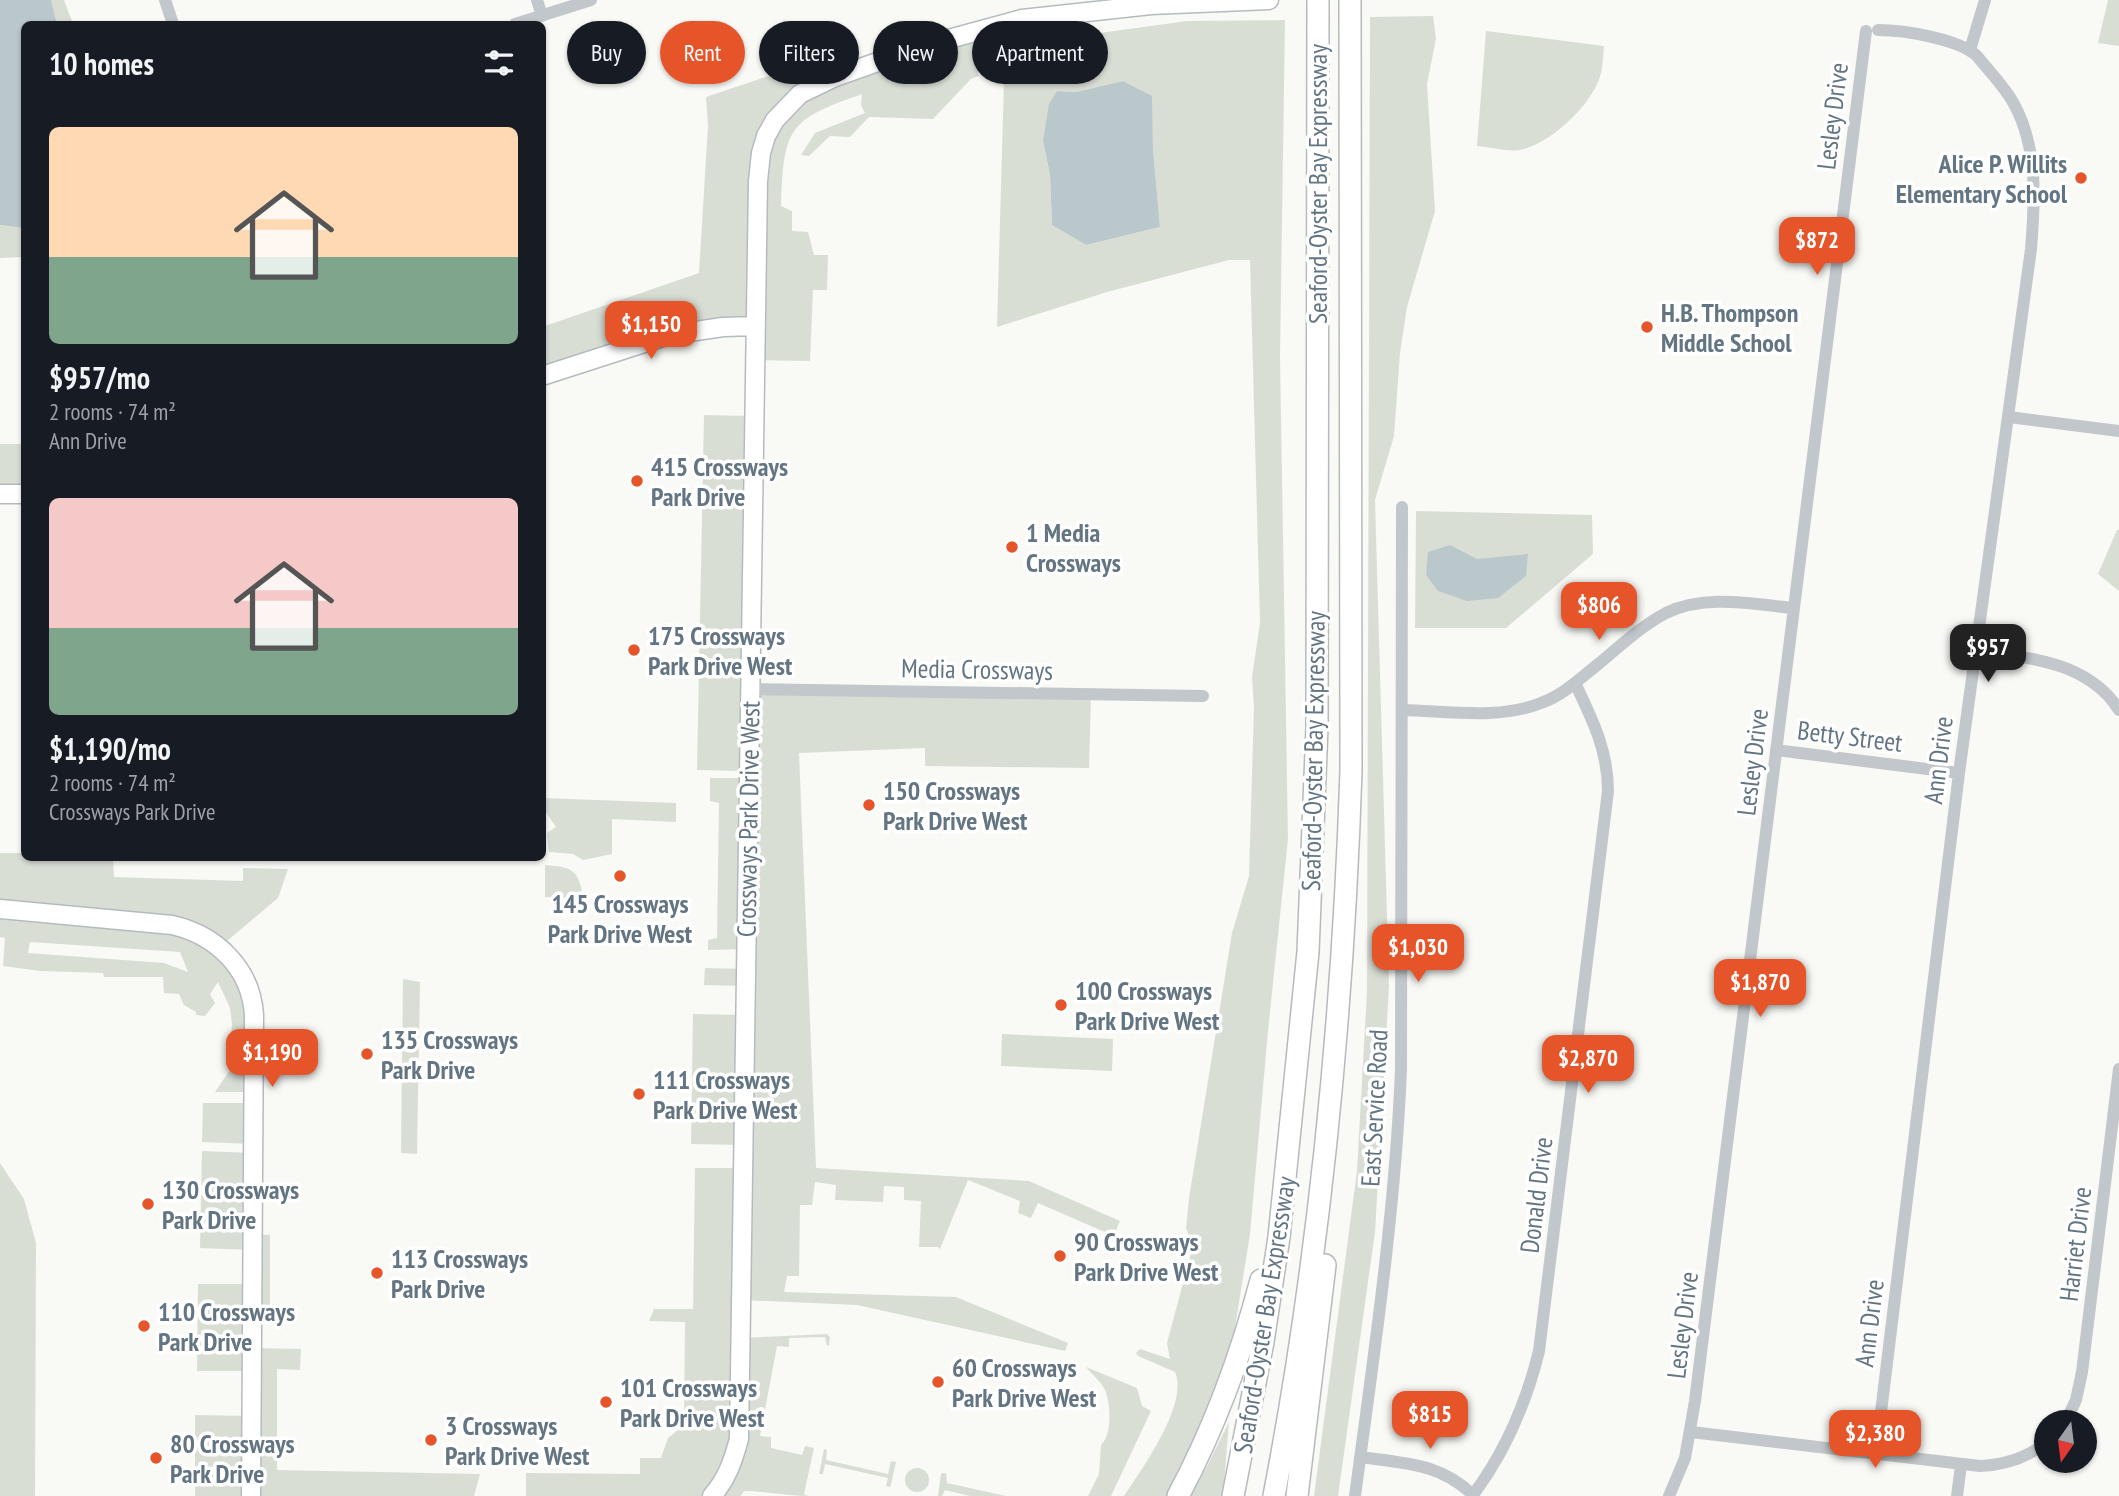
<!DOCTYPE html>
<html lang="en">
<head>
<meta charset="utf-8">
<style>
  body { margin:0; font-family:"PT Sans Narrow",sans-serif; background:#242831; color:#f1f3f6; height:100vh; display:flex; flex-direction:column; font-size:26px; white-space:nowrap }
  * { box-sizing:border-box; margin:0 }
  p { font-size:23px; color:#9ea1a6 }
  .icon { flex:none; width:38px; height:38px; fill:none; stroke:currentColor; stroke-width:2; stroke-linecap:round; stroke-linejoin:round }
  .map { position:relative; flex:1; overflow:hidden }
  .drawer { position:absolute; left:21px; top:21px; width:525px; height:840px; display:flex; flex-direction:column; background:#171b24; border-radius:10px; box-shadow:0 2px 5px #0004 }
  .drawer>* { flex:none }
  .banner { position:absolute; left:567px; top:21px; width:665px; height:63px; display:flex; gap:14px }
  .needle { width:46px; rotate:194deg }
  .tools { position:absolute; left:2034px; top:1410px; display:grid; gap:14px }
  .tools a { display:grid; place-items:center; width:63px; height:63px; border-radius:50%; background:#171b24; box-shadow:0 2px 5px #0004; font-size:35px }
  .price { position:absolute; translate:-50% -60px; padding:0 16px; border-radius:14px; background:#e65429; color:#fff; font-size:23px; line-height:46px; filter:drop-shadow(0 2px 4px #0008) }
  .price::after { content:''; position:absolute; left:50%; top:42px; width:21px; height:16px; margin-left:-10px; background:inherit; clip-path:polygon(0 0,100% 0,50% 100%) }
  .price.current { background:#222; color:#fff }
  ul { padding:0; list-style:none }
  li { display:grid; align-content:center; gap:14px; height:371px; padding:0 28px }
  li span { display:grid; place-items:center; height:217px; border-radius:10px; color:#555 }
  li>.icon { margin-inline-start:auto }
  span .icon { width:126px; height:126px; fill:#fffc; stroke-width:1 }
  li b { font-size:30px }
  h2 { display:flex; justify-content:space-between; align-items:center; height:84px; padding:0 28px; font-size:30px }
  .tag { padding:0 24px; border-radius:32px; background:#171b24; box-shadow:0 2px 5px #0004; font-size:24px; line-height:63px }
  .tag.current { background:#e65429; color:#fff }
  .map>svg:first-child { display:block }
</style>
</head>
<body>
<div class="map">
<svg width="2119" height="1496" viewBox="0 0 2119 1496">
  <rect width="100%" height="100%" fill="#f9f9f6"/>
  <path fill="#d9ded5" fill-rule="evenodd" d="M 51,0 L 64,0 L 73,24 L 57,24 Z
    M 2108,0 L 2119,0 L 2119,46 L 2098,43 Z
    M 1433,16 L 1436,39 L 1427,84 L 1435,211 L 1407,307 L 1400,353 L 1394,436 L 1375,500 L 1389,986 L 1375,1232 L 1338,1496 L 1314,1496 L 1357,1171 L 1367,991 L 1370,17 Z
    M 1285,20 L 1280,356 L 1288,839 L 1268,1031 L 1250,1234 L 1223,1402 L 1178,1496 L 1124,1496 C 1142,1469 1189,1404 1175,1372 L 1138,1356 L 1136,1353 L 1140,1349 L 1170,1359 L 1167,1343 L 1193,1246 L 1186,1228 L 1189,1198 L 1232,933 L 1249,876 L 1254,707 L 1252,677 L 1260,623 L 1250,260 L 1229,260 L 1107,292 L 997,327 L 1005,46 L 1187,21 ZM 1123,81 L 1151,96 L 1153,149 L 1160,227 L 1086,245 L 1052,225 L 1050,175 L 1043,141 L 1057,91 L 1076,92 Z
    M 1486,31 L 1604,46 C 1603,55 1603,65 1601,73 C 1594,103 1551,144 1520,150 C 1508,152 1490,147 1477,146 Z
    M 970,32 L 979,76 L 971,79 L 933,119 L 869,117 L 850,137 L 830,136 L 809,156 L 801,155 L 815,133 L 865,113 L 861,105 L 862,94 C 787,120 784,129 781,206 L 792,211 L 792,231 L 808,232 L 814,255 L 828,255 L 827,290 L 813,290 L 810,361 L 755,360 L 756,326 L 686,331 L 543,376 L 542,327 L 699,273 L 708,126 L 706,97 L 828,56 L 835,77 Z
    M 0,225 L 24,228 L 24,257 L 0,258 Z
    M 704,415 L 754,416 L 750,688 L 1091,697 L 1089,768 L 925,766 L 925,748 L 799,753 L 816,1168 L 1029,1181 L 1120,1221 L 1114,1236 L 1038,1203 L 1031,1218 L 1018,1213 L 1020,1201 L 968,1180 L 940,1249 L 938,1247 L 919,1247 L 921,1201 L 904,1200 L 904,1187 L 884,1186 L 883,1202 L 835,1200 L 836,1185 L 815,1182 L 812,1205 L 800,1205 L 799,1276 L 787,1276 L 784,1292 L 956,1297 L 1068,1343 L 1065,1351 L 857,1305 L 742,1300 L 741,1338 L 827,1334 L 830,1337 L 829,1345 L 827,1346 L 825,1337 L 789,1338 L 789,1347 L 777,1346 L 760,1436 L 771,1437 L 771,1448 L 802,1455 L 805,1446 L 814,1448 L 804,1494 L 808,1496 C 786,1496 766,1491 744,1491 L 741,1496 L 526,1496 L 526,1473 L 640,1474 L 640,1458 L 661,1458 L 668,1438 L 684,1425 L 685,1322 L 649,1321 L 654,1309 L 693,1309 L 695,1168 L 742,1168 L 743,1145 L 691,1144 L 693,1014 L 744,1015 L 745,986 L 704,985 L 705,968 L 746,969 L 745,949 L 708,950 L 708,940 L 717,938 L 719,803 L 710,801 L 710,778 L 743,778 L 743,771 L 697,770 Z
    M 0,444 L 24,444 L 24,489 L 0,490 Z
    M 1416,511 L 1592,515 L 1593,554 L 1506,628 L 1415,628 Z
    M 2117,530 L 2119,530 L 2119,591 L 2098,574 Z
    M 543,798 L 676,803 L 676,822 L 612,819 L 612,854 L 583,860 L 573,854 L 549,852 L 547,833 L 556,827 L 543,808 Z
    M 0,853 L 24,853 L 24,858 L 113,858 L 114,877 L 243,881 L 243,868 L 288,869 L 278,898 L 220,947 L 248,988 L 253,1092 L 215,1092 L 230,1070 L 232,1024 L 230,1008 L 218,982 L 210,994 L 215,1003 L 205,1016 L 196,1015 L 196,1012 L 184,1005 L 179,994 L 164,993 L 163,977 L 104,977 L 103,973 L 41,971 L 3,966 L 5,938 L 0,937 ZM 30,942 L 180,952 L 188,972 L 164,963 L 28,953 Z
    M 545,865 C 572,867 579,869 583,898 L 545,897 Z
    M 403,979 L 420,982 L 417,1154 L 401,1153 Z
    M 1002,1034 L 1113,1039 L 1112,1071 L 1001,1066 Z
    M 203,1103 L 253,1103 L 252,1144 L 202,1142 Z
    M 202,1151 L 252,1153 L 252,1234 L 270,1235 L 270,1310 L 251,1309 L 251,1348 L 301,1349 L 300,1370 L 277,1369 L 277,1470 L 480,1474 L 474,1496 L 195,1496 L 195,1415 L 250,1416 L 250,1371 L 197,1371 L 198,1284 L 251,1284 L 251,1250 L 200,1248 Z
    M 0,1163 L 24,1199 L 36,1243 L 35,1496 L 0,1496 Z
    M 1086,1367 L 1137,1388 L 1142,1406 L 1151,1411 L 1111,1496 L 1088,1496 L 1099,1474 L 1101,1445 C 1112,1436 1111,1403 1105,1390 C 1101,1382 1092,1374 1086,1367 Z
    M 1229,1422 L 1223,1496 L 1188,1496 L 1206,1468 Z
    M 824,1449 L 827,1450 L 826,1460 L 888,1474 L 891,1461 L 896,1462 L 891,1484 L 890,1487 L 886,1486 L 888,1478 L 825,1464 L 823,1474 L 819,1474 Z
    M905 1480a12 12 0 1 1 24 0a12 12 0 1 1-24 0Z
    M 943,1473 L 946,1473 L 947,1483 L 1006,1496 L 970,1496 L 945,1490 L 942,1496 L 938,1496 L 941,1474 Z"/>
  <path fill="#bac7cb" d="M 0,0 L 51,0 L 57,24 L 24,24 L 24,228 L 0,225 Z
    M 1123,81 L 1152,96 L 1153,149 L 1160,227 L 1086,245 L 1052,225 L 1050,175 L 1043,141 L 1049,104 L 1057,91 L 1076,92 Z
    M 1450,545 L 1477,559 L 1528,554 L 1526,576 L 1498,598 L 1467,601 L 1438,591 L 1426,575 L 1428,552 Z"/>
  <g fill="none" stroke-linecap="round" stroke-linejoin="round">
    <defs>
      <path id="secondary" d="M 542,376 L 669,335 L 723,327 L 756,326
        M 0,494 L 24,494
        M 0,909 L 172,925 C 216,935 251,968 254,1015 L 251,1496
        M 712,1496 C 727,1479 733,1461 739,1439 L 758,181 L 761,153 L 766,136 L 775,120 L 800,94 L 835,77 L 923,46 L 1022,19 L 1151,5 L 1269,0"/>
      <path id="highway" d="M 1178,1496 C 1215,1427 1241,1356 1261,1280
        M 1233,1496 L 1263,1342 L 1279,1237 L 1308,952 L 1317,727 L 1318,0
        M 1274,1496 C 1320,1257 1343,1014 1351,771 L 1350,0
        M 1297,1496 L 1325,1265"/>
    </defs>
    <use href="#secondary" stroke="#b4bbbf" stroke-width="21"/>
    <use href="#highway" stroke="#b5babd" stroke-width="24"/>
    <path stroke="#c2c7cb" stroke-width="12" d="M 165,0 L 173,24
      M 537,0 L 542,16
      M 515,24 L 591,0
      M 1970,50 L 1985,0
      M 2009,417 L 2119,431
      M 1975,651 C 2026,657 2088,661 2119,710
      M 750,689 L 1203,696
      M 1403,710 C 1447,711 1499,720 1541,703 C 1564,695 1583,676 1602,661 C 1622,644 1643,625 1666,613 C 1705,594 1752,604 1793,608
      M 1776,750 L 1959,773
      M 2065,1423 L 2076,1400 L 2082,1372 L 2119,1069
      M 1691,1432 L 1980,1466 C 2004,1465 2026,1458 2046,1443
      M 1876,1453 L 1959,773 L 2031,249 C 2035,201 2038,148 2014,104 C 2005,87 1989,71 1977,56 C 1959,39 1904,30 1878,30
      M 1360,1457 C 1404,1463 1441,1463 1474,1496
      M 1473,1495 C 1506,1451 1526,1404 1539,1351 L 1608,791 C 1608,750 1592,719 1575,683
      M 1355,1496 C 1374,1354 1395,1213 1401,1070 L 1402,507
      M 1669,1496 L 1685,1458 L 1695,1401 L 1866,31
      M 1957,1496 L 1961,1465"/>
    <use href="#secondary" stroke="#fff" stroke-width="18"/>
    <use href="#highway" stroke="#fff" stroke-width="21"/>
  </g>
  <g fill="#e65429" stroke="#fff" stroke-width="2.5">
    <circle cx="2081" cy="178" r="7"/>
    <circle cx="1647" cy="327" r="7"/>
    <circle cx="637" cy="481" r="7"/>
    <circle cx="1012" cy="547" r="7"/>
    <circle cx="634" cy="650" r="7"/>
    <circle cx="869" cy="805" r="7"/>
    <circle cx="620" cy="876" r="7"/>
    <circle cx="1061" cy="1005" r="7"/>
    <circle cx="367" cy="1054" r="7"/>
    <circle cx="639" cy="1094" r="7"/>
    <circle cx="148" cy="1204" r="7"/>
    <circle cx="1060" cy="1256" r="7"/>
    <circle cx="377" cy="1273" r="7"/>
    <circle cx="144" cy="1326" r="7"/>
    <circle cx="938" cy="1382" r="7"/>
    <circle cx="606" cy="1402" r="7"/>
    <circle cx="431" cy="1440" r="7"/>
    <circle cx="156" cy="1458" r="7"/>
  </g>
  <g text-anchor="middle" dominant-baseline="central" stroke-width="7" stroke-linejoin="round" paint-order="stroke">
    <g font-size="26" fill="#637582" stroke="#fff">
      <text transform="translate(1832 116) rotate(-83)">Lesley Drive</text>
      <text transform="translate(1317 184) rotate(-90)">Seaford-Oyster Bay Expressway</text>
      <text transform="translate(977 669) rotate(1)">Media Crossways</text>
      <text transform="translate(1850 736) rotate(7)">Betty Street</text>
      <text transform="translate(1313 751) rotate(-89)">Seaford-Oyster Bay Expressway</text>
      <text transform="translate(1938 760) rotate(-83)">Ann Drive</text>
      <text transform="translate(1752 762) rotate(-83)">Lesley Drive</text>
      <text transform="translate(748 819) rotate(-89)">Crossways Park Drive West</text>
      <text transform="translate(1374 1108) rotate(-87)">East Service Road</text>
      <text transform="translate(1536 1195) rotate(-83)">Donald Drive</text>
      <text transform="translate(2075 1244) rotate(-83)">Harriet Drive</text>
      <text transform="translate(1264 1315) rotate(-81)">Seaford-Oyster Bay Expressway</text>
      <text transform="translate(1869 1323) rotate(-83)">Ann Drive</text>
      <text transform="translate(1682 1325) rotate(-83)">Lesley Drive</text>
    </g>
    <g font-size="26" font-weight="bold" fill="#637582" stroke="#fff" text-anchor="start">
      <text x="2067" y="163" text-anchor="end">Alice P. Willits<tspan x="2067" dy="30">Elementary School</tspan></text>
      <text x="1661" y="312">H.B. Thompson<tspan x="1661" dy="30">Middle School</tspan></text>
      <text x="651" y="466">415 Crossways<tspan x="651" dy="30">Park Drive</tspan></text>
      <text x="1026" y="532">1 Media<tspan x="1026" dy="30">Crossways</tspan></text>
      <text x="648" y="635">175 Crossways<tspan x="648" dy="30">Park Drive West</tspan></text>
      <text x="883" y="790">150 Crossways<tspan x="883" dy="30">Park Drive West</tspan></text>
      <text x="620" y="903" text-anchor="middle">145 Crossways<tspan x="620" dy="30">Park Drive West</tspan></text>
      <text x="1075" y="990">100 Crossways<tspan x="1075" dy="30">Park Drive West</tspan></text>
      <text x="381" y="1039">135 Crossways<tspan x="381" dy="30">Park Drive</tspan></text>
      <text x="653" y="1079">111 Crossways<tspan x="653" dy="30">Park Drive West</tspan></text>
      <text x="162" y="1189">130 Crossways<tspan x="162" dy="30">Park Drive</tspan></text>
      <text x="1074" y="1241">90 Crossways<tspan x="1074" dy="30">Park Drive West</tspan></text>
      <text x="391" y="1258">113 Crossways<tspan x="391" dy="30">Park Drive</tspan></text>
      <text x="158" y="1311">110 Crossways<tspan x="158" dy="30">Park Drive</tspan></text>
      <text x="952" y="1367">60 Crossways<tspan x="952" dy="30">Park Drive West</tspan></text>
      <text x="620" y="1387">101 Crossways<tspan x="620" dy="30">Park Drive West</tspan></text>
      <text x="445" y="1425">3 Crossways<tspan x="445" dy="30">Park Drive West</tspan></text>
      <text x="170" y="1443">80 Crossways<tspan x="170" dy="30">Park Drive</tspan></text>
    </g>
  </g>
</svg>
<div class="tools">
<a><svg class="needle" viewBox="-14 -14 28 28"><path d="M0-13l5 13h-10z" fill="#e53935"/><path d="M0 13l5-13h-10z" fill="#9ea1a6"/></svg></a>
</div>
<b class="price" style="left:1817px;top:277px">$872</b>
<b class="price" style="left:651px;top:361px">$1,150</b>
<b class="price" style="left:1599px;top:642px">$806</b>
<b class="price current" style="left:1988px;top:684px">$957</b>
<b class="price" style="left:1418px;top:984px">$1,030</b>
<b class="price" style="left:1760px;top:1019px">$1,870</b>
<b class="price" style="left:272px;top:1089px">$1,190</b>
<b class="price" style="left:1588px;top:1095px">$2,870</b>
<b class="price" style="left:1430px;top:1451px">$815</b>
<b class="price" style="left:1875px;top:1470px">$2,380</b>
<div class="banner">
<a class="tag">Buy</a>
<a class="tag current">Rent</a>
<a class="tag">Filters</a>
<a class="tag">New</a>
<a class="tag">Apartment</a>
</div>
<section class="drawer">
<h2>10 homes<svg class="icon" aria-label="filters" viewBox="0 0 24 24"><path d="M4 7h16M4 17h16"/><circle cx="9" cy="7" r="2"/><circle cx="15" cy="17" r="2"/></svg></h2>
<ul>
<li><span style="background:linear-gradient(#ffd9b3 60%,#7fa58c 0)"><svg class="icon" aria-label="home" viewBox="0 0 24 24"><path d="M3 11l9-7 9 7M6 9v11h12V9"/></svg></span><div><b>$957/mo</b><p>2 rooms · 74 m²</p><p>Ann Drive</p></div></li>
<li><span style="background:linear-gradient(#f6c9c9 60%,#7fa58c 0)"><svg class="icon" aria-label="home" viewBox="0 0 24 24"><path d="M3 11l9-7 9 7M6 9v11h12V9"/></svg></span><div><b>$1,190/mo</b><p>2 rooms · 74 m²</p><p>Crossways Park Drive</p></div></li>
</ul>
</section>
</div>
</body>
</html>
